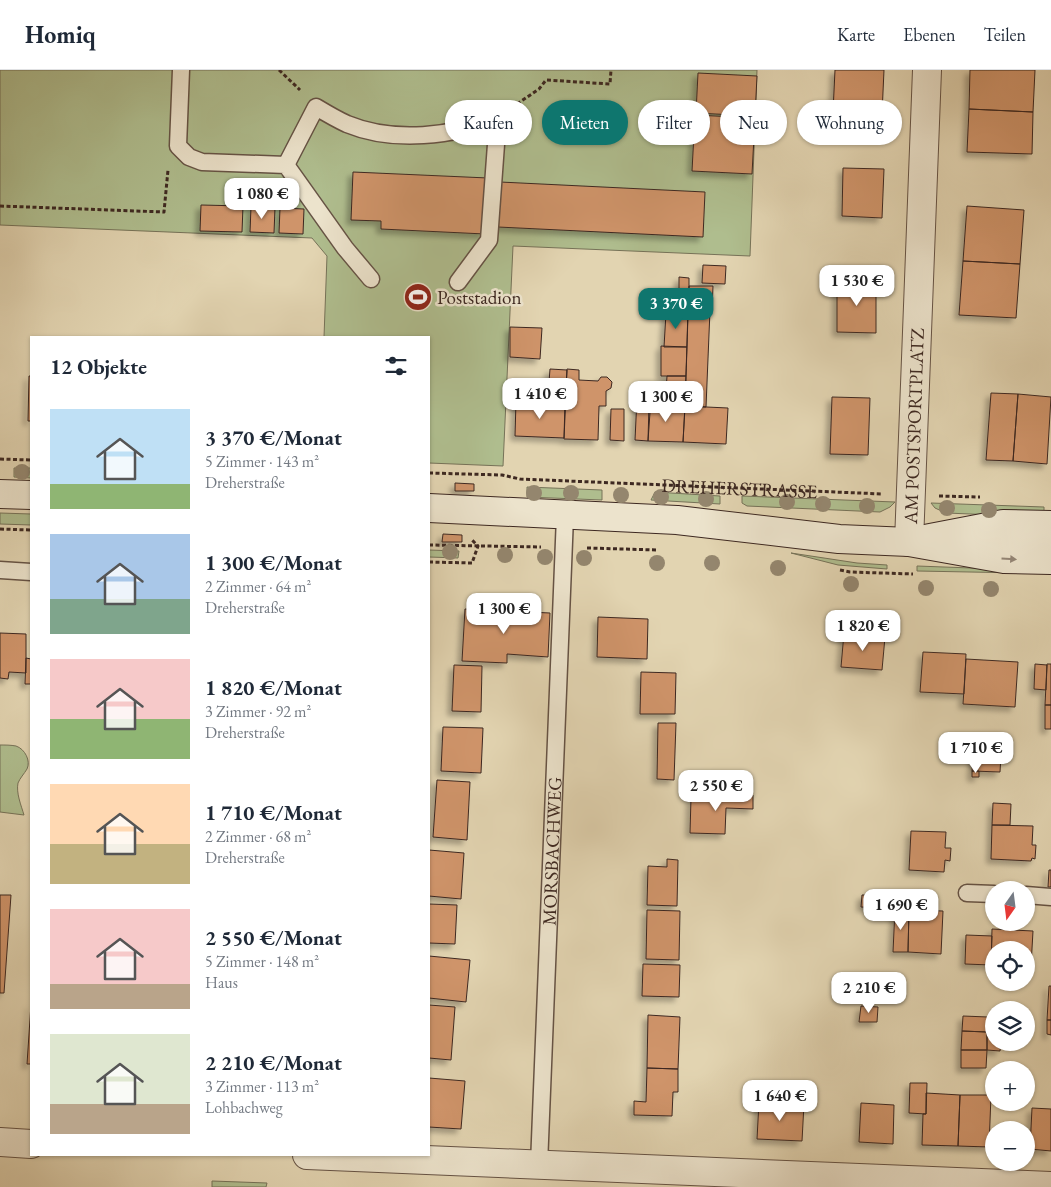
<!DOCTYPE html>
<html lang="de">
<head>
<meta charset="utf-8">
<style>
  body { margin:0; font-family:"EB Garamond",serif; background:#f6f6f7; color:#1f2937; height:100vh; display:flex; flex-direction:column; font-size:19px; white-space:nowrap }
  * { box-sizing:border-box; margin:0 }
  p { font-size:16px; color:#747a83 }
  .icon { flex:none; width:28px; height:28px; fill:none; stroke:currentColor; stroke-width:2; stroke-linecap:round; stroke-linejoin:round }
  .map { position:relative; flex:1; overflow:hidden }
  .panel { position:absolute; left:30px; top:266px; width:400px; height:820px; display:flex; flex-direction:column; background:#fff; border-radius:0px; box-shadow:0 1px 4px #0004 }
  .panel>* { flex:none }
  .guide { position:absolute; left:445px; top:30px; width:475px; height:45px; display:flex; gap:10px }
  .needle { width:32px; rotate:194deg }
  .tools { position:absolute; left:985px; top:811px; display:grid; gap:10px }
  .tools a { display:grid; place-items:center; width:50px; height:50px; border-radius:50%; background:#fff; box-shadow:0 1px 4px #0004; font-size:25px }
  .price { position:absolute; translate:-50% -42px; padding:0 11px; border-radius:10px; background:#fff; color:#222; font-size:16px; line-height:32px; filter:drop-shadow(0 1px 2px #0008) }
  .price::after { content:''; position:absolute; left:50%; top:30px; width:15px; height:11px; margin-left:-8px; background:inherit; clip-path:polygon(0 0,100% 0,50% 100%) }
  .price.selected { background:#0f766e; color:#fff }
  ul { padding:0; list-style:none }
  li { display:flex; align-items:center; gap:15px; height:125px; padding:0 20px }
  li span { display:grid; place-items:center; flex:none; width:140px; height:100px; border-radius:0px; color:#555 }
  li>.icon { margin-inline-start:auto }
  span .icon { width:60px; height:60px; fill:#fffc; stroke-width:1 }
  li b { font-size:21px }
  h2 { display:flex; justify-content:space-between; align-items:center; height:60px; padding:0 20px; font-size:21px }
  .pill { padding:0 18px; border-radius:22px; background:#fff; box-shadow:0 1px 4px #0004; font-size:18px; line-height:45px }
  .pill.selected { background:#0f766e; color:#fff }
  header { display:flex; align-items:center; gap:30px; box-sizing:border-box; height:70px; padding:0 25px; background:#fff; border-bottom:1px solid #e0e1e3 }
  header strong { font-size:24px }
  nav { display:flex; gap:28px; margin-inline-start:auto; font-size:18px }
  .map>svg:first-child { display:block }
</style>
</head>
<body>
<header>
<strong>Homiq</strong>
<nav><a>Karte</a><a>Ebenen</a><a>Teilen</a></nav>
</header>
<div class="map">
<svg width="1051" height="1117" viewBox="0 0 1051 1117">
  <defs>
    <filter id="shadow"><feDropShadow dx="-4.5" dy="4.5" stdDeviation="2.5" flood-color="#0004"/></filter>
  </defs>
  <rect width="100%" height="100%" fill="#e2d4b1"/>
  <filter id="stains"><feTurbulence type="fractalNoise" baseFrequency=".004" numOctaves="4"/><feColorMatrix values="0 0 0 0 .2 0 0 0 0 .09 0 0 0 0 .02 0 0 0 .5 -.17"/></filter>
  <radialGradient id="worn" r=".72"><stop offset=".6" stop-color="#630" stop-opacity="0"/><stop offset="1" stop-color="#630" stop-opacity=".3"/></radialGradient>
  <path fill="#afbd8e" stroke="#767258" d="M 0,0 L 757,0 L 750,186 L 513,176 L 503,396 L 429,393 L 429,268 L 324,267 L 327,186 L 312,168 L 0,155 Z
    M 14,398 L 31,398 L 31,408 L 14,407 Z
    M 527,417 L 602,420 L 602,430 L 527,427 Z
    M 655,422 L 720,426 L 720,434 L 651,430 Z
    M 742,426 L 895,432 L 890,437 L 880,442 L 747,436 L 742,433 Z
    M 931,433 L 1044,437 L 1044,447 L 946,443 L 935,438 Z
    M 0,443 L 31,444 L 31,455 L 0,454 Z
    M 429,480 L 459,481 L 458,488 L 429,487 Z
    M 791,483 L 857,493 L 887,495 L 887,499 L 838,495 Z
    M 917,496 L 1025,500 L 1022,503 L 917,501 Z
    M 0,675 C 5,675 11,675 16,676 C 25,679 31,691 27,699 C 24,704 20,708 18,713 C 16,723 21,735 24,745 L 0,742 Z
    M 212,1111 L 267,1113 L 266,1117 L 212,1117 Z"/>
  <path fill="#cf946a" stroke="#3d2821" filter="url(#shadow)" d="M 835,0 L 884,0 L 882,44 L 833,42 Z
    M 970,0 L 1035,0 L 1033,42 L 969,39 Z
    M 698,3 L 757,6 L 755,46 L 696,43 Z
    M 969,39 L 1033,42 L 1032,84 L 967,82 Z
    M 695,45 L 755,48 L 752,104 L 692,101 Z
    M 843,98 L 884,99 L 882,148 L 842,146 Z
    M 353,102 L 488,108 L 485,164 L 381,159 L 381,151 L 351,150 Z
    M 500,112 L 705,122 L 703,167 L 498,157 Z
    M 201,135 L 243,136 L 242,162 L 200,161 Z
    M 967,136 L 1024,140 L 1020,194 L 963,191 Z
    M 251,137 L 275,138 L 274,163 L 250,162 Z
    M 280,138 L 304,139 L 303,164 L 279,163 Z
    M 963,191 L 1020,194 L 1016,248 L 959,245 Z
    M 703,195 L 726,196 L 725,214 L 702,213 Z
    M 679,207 L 689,208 L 689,226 L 679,225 Z
    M 837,212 L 876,212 L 876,263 L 837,262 Z
    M 689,216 L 713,216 L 712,242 L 688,240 Z
    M 688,240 L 710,240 L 706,337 L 685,336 Z
    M 666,243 L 688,244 L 687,277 L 664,277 Z
    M 510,257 L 542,258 L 540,289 L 510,287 Z
    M 661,276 L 687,277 L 686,306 L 661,306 Z
    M 550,299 L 567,300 L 565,333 L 548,333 L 547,312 L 549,312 Z
    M 567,299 L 579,300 L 579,310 L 598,311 L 601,307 L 607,307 L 612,312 L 611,318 L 606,321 L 606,336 L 599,336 L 598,370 L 564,369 Z
    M 29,306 L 31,306 L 31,351 L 28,351 Z
    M 667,306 L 686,306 L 685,336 L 665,336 Z
    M 991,323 L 1018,324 L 1013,391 L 986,390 Z
    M 1018,324 L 1051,327 L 1047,394 L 1013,391 Z
    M 832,327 L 870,328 L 868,385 L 830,384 Z
    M 637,328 L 651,328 L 648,371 L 635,370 Z
    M 516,331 L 565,333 L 564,368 L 515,366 Z
    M 649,335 L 685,336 L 683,372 L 648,371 Z
    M 685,336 L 728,338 L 726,374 L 683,372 Z
    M 611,339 L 624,339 L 624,371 L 610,370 Z
    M 455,413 L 474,414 L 474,421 L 455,421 Z
    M 443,464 L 462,465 L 462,472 L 442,472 Z
    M 465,539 L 550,543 L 548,587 L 507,584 L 507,593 L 462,591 Z
    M 598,547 L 648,549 L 647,589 L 597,587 Z
    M 0,563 L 26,564 L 26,603 L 9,602 L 8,609 L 0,608 Z
    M 844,563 L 885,567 L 882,600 L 841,597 Z
    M 923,582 L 966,584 L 964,624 L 920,622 Z
    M 26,588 L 31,589 L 31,614 L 25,614 Z
    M 966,589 L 1018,592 L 1015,637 L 963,634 Z
    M 1035,594 L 1047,595 L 1046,620 L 1034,619 Z
    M 1047,594 L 1051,594 L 1051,635 L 1045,635 Z
    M 454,595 L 482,596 L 481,642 L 452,641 Z
    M 641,602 L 676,603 L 675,644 L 640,644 Z
    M 1045,635 L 1051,635 L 1051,659 L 1045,659 Z
    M 658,653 L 676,653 L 674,710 L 657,709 Z
    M 443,657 L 483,658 L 481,703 L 441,701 Z
    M 973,685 L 1001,685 L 1000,702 L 972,701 Z
    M 972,701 L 979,701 L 979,707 L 972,707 Z
    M 437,710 L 470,712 L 467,770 L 433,767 Z
    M 711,724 L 753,725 L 753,739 L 726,738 L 725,764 L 690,763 L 691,728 L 711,729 Z
    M 993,733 L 1011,734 L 1010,755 L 992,755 Z
    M 992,755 L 1033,756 L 1032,775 L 1036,775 L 1035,789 L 1032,788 L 1031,791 L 991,789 Z
    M 911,761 L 946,762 L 945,778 L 951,778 L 950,791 L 945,790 L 944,802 L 909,800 Z
    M 429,780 L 464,783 L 461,829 L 429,826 Z
    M 667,789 L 678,790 L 677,836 L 647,835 L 648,796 L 667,797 Z
    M 1049,800 L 1051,800 L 1051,817 L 1048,817 Z
    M 0,825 L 11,825 L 4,923 L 0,923 Z
    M 862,825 L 886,825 L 886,838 L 861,837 Z
    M 429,834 L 457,835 L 455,874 L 429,873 Z
    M 895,839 L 909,840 L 908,882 L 893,882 Z
    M 647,840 L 680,841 L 679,890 L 646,889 Z
    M 909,840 L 943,841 L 941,884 L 908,882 Z
    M 992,859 L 1033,861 L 1031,896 L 1026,896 L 1026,880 L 994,880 L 994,895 L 991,895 Z
    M 966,865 L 992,866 L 991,895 L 965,894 Z
    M 429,886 L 470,890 L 466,932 L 429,928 Z
    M 643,894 L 680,895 L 679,927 L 642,926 Z
    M 1049,916 L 1051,916 L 1051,950 L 1047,950 Z
    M 31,934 L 31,994 L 27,994 Z
    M 429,935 L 455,937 L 451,990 L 429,988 Z
    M 861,936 L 878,937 L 877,952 L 859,952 Z
    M 648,945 L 680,947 L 678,999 L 647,998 Z
    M 963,946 L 988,947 L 987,962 L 962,961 Z
    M 1047,950 L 1051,950 L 1051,965 L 1047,964 Z
    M 962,961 L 987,962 L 987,980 L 961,980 Z
    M 987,962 L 994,962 L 994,972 L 1001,972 L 1000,981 L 987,980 Z
    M 961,980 L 987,980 L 986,998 L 961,998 Z
    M 647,998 L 678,999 L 678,1022 L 673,1022 L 672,1046 L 634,1045 L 634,1031 L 646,1032 Z
    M 429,1008 L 465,1011 L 461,1059 L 429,1057 Z
    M 910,1013 L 927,1013 L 926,1044 L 909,1043 Z
    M 926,1023 L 960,1025 L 958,1076 L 922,1075 L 923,1044 L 926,1044 Z
    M 960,1025 L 991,1025 L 989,1077 L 958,1076 Z
    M 759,1032 L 804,1034 L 802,1071 L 757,1069 Z
    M 861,1033 L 894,1035 L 893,1074 L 859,1072 Z
    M 1032,1038 L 1051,1039 L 1051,1081 L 1030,1079 Z"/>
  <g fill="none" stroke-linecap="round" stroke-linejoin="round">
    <defs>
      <g id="service">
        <path d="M 181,0 L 178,76 L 189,87 L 202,92 L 286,95 L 345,178 L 371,209"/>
        <path d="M 286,95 L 316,37 C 326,43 336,49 347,54 C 393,73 454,67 498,47 L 489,170 L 458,212"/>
        <path d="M 0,500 L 31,502"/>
        <path d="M 967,823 L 994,824"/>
        <path d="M 1026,825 L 1051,827"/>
        <path id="s2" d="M 539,1095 L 565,446"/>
      </g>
      <path id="minor" d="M 927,0 L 909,472 L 1025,469 L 1051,470
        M 0,1072 L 31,1074
        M 307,1085 L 1051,1116"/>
      <path id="secondary" d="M 0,424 L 31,425
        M 429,438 L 677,450 L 839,469 L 909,472 L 1004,489 L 1051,490
        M 925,469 L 1003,454 L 1051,455"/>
    </defs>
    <use href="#service" stroke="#665345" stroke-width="19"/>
    <use href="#minor" stroke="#665345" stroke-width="30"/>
    <use href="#secondary" stroke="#3d2821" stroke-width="30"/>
    <g stroke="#3d2821" stroke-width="3" stroke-dasharray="4 2.5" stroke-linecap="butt">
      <path d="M 279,0 L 300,20"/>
      <path d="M 517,34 L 539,19 L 546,10 L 610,14 L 611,0"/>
      <path d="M 0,136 L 164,142 L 168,100"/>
      <path d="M 0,389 L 31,390"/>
      <path id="s1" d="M 429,403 L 502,405 L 520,409 L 883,424"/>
      <path d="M 939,426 L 980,427"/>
      <path d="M 0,459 L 31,460"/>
      <path d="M 429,475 L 541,477"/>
      <path d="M 587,478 L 658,480"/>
      <path d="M 429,492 L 472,493 L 478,476 L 472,470"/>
      <path d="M 840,500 L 850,502 L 913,504"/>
    </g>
    <use href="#service" stroke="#ece3cc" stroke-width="16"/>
    <use href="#minor" stroke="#ece3cc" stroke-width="28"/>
    <use href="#secondary" stroke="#ece3cc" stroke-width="28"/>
  </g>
  <g fill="#94866e">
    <circle cx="22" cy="402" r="8"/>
    <circle cx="534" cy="423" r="8"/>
    <circle cx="571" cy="423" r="8"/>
    <circle cx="621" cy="425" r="8"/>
    <circle cx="661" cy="427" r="8"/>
    <circle cx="706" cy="429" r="8"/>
    <circle cx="787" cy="432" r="8"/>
    <circle cx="823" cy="434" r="8"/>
    <circle cx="867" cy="436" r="8"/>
    <circle cx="947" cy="438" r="8"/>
    <circle cx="989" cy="440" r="8"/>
    <circle cx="450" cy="482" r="8"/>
    <circle cx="505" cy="485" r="8"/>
    <circle cx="545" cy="487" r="8"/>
    <circle cx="584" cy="488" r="8"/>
    <circle cx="657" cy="493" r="8"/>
    <circle cx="712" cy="493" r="8"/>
    <circle cx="778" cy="498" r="8"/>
    <circle cx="851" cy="514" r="8"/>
    <circle cx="926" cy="518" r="8"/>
    <circle cx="991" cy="519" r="8"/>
  </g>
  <defs><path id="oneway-solid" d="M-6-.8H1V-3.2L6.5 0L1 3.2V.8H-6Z" transform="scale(1.25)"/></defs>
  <use fill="#948676" href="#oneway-solid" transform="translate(1009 489) rotate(4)"/>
  <defs>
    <symbol id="stadium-disc" viewBox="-11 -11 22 22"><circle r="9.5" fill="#8f2418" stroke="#ece3cc"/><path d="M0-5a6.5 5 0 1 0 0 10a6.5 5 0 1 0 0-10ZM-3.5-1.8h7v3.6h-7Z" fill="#fff"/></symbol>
  </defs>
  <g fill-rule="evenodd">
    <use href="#stadium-disc" x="402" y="211" width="32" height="32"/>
  </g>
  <g text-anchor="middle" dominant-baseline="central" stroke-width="5" stroke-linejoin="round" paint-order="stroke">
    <g font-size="19" fill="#3d2821" stroke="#ece3cc" text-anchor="start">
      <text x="437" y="227">Poststadion</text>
    </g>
    <g font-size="19" fill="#3d2821" stroke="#ece3cc">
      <text transform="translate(914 356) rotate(-88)">AM POSTSPORTPLATZ</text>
      <text stroke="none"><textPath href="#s1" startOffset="311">DREHERSTRASSE</textPath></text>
      <text stroke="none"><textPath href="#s2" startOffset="314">MORSBACHWEG</textPath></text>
    </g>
  </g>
  <rect width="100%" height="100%" filter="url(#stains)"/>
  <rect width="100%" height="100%" fill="url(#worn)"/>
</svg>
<div class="tools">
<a><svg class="needle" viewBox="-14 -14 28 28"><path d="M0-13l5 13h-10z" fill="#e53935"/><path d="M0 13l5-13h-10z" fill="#747a83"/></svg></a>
<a><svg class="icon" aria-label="locate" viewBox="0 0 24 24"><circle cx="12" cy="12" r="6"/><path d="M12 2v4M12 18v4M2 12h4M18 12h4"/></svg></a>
<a><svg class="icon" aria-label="layers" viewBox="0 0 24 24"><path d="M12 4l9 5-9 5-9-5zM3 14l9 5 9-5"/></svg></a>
<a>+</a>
<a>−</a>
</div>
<b class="price" style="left:262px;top:150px">1 080 €</b>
<b class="price" style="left:857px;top:237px">1 530 €</b>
<b class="price selected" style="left:676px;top:260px">3 370 €</b>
<b class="price" style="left:540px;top:350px">1 410 €</b>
<b class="price" style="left:666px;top:353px">1 300 €</b>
<b class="price" style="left:504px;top:565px">1 300 €</b>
<b class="price" style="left:863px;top:582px">1 820 €</b>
<b class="price" style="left:976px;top:704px">1 710 €</b>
<b class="price" style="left:716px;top:742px">2 550 €</b>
<b class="price" style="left:901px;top:861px">1 690 €</b>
<b class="price" style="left:869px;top:944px">2 210 €</b>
<b class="price" style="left:780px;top:1052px">1 640 €</b>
<div class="guide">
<a class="pill">Kaufen</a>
<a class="pill selected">Mieten</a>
<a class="pill">Filter</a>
<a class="pill">Neu</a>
<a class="pill">Wohnung</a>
</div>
<section class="panel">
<h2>12 Objekte<svg class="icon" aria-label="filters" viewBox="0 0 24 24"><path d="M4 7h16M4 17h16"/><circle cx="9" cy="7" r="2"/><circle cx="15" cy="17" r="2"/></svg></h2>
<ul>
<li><span style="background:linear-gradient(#bfe0f5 75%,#8fb573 0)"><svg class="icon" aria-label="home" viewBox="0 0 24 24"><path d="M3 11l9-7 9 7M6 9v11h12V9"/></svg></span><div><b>3 370 €/Monat</b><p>5 Zimmer · 143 m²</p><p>Dreherstraße</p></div></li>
<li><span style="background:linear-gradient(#a9c7e8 65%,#7fa58c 0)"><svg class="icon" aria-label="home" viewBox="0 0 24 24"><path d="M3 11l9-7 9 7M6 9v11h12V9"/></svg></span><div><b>1 300 €/Monat</b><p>2 Zimmer · 64 m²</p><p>Dreherstraße</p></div></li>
<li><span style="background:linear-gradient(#f6c9c9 60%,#8fb573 0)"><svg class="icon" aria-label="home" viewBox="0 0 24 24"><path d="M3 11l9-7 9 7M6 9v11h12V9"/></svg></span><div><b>1 820 €/Monat</b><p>3 Zimmer · 92 m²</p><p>Dreherstraße</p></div></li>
<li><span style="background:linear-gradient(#ffd9b3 60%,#c2b280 0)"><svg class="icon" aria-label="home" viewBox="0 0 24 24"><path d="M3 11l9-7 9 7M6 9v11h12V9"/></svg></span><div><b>1 710 €/Monat</b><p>2 Zimmer · 68 m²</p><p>Dreherstraße</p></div></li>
<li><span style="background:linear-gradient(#f6c9c9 75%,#b9a48a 0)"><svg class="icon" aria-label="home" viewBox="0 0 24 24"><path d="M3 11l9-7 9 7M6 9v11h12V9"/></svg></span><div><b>2 550 €/Monat</b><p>5 Zimmer · 148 m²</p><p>Haus</p></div></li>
<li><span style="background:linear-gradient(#dfe7d0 70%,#b9a48a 0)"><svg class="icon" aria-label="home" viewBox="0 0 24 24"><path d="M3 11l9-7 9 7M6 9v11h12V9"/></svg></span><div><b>2 210 €/Monat</b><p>3 Zimmer · 113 m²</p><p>Lohbachweg</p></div></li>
</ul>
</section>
</div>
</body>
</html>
